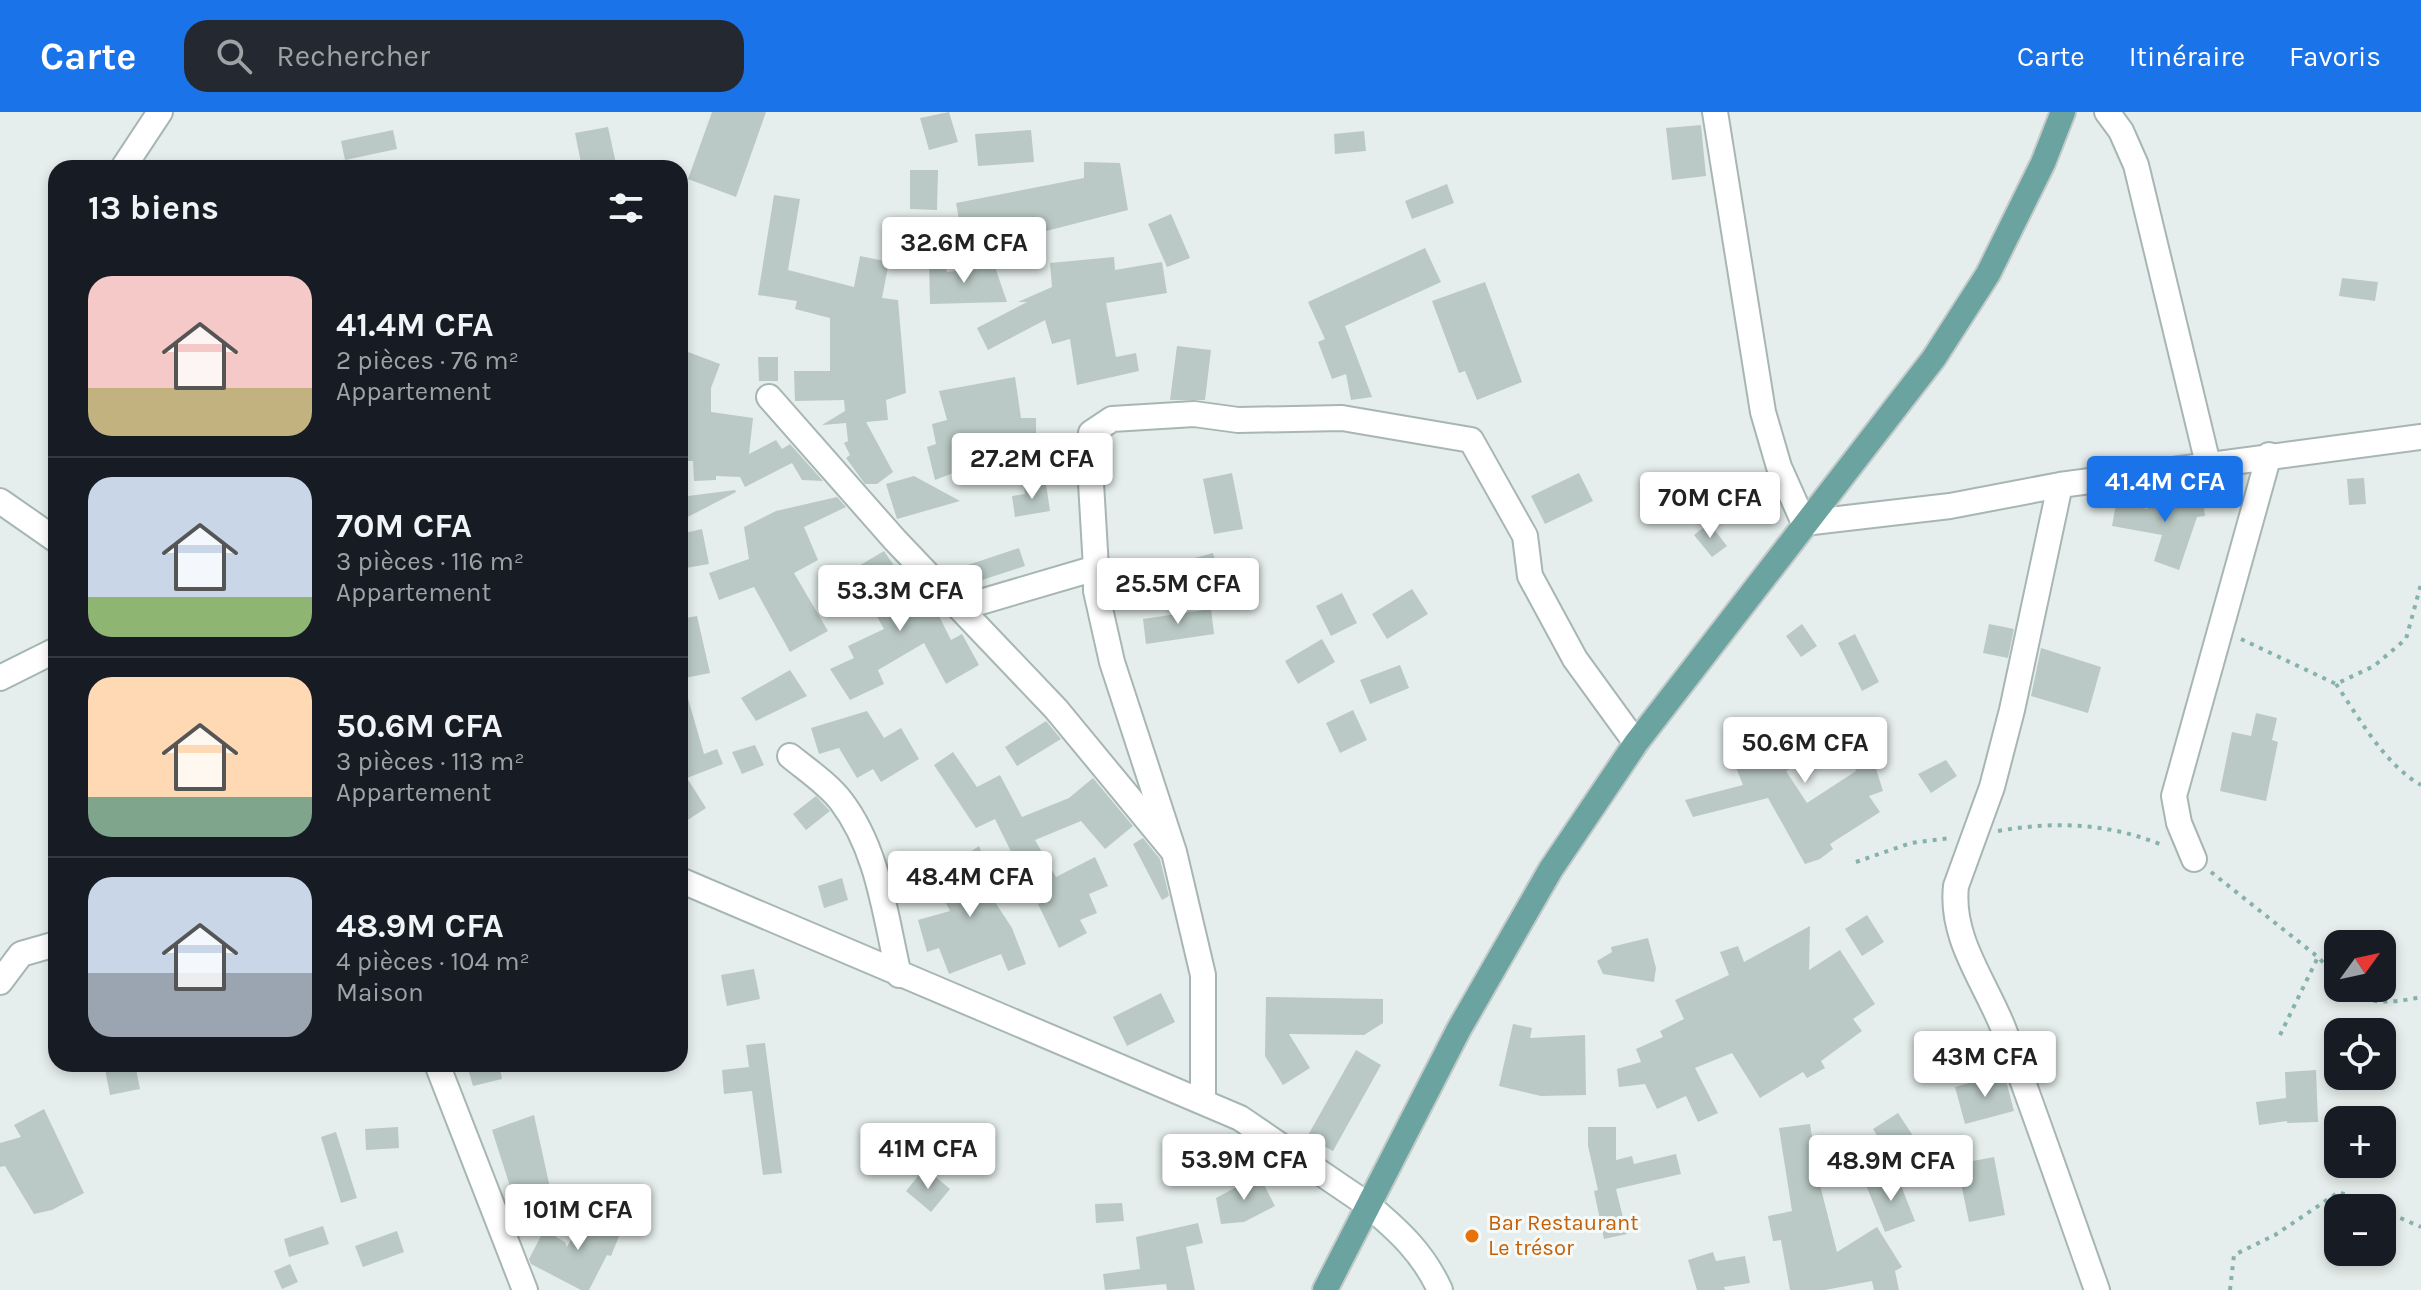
<!DOCTYPE html>
<html lang="fr">
<head>
<meta charset="utf-8">
<style>
  body { margin:0; font-family:Karla,sans-serif; background:#242831; color:#f1f3f6; height:100vh; display:flex; flex-direction:column; font-size:30px; white-space:nowrap }
  * { box-sizing:border-box; margin:0 }
  p { font-size:26px; color:#9ea1a6 }
  .icon { flex:none; width:44px; height:44px; fill:none; stroke:currentColor; stroke-width:2; stroke-linecap:round; stroke-linejoin:round }
  .map { position:relative; flex:1; overflow:hidden }
  .details { position:absolute; left:48px; top:48px; width:640px; height:912px; display:flex; flex-direction:column; background:#171b24; border-radius:24px; box-shadow:0 4px 12px #0003 }
  .details>* { flex:none }
  .needle { width:52px; rotate:57deg }
  .fabs { position:absolute; left:2324px; top:818px; display:grid; gap:16px }
  .fabs a { display:grid; place-items:center; width:72px; height:72px; border-radius:16px; background:#171b24; box-shadow:0 4px 12px #0003; font-size:40px }
  .price { position:absolute; translate:-50% -68px; padding:0 18px; border-radius:8px; background:#fff; color:#222; font-size:26px; line-height:52px; filter:drop-shadow(0 2px 4px #0008) }
  .price::after { content:''; position:absolute; left:50%; top:48px; width:24px; height:18px; margin-left:-12px; background:inherit; clip-path:polygon(0 0,100% 0,50% 100%) }
  .price.current { background:#1a73e8; color:#fff }
  ul { padding:0; list-style:none }
  li { display:flex; align-items:center; gap:24px; height:200px; padding:0 40px }
  li+li { border-top:2px solid #363941 }
  li span { display:grid; place-items:center; flex:none; width:224px; height:160px; border-radius:24px; color:#555 }
  li>.icon { margin-inline-start:auto }
  span .icon { width:96px; height:96px; fill:#fffc; stroke-width:1 }
  li b { font-size:34px }
  h2 { display:flex; justify-content:space-between; align-items:center; height:96px; padding:0 40px; font-size:34px }
  header { display:flex; align-items:center; gap:48px; box-sizing:border-box; height:112px; padding:0 40px; background:#1a73e8; color:#fff }
  header strong { font-size:38px }
  nav { display:flex; gap:44px; margin-inline-start:auto; font-size:28px }
  .search { width:560px; height:72px; background:#242831; display:flex; align-items:center; gap:20px; box-sizing:border-box; padding:0 28px; border-radius:24px; color:#9ea1a6; font-size:30px }
  .map>svg:first-child { display:block }
</style>
</head>
<body>
<header>
<strong>Carte</strong>
<div class="search"><svg class="icon" aria-label="search" viewBox="0 0 24 24"><circle cx="10" cy="10" r="6"/><path d="M15 15l6 6"/></svg>Rechercher</div>
<nav><a>Carte</a><a>Itinéraire</a><a>Favoris</a></nav>
</header>
<div class="map">
<svg width="2421" height="1178" viewBox="0 0 2421 1178">
  <rect width="100%" height="100%" fill="#e5eeec"/>
  <path fill="#bac9c5" fill-rule="evenodd" d="M 712,0 L 766,0 L 736,85 L 688,67 Z
    M 949,0 L 958,30 L 929,38 L 920,6 Z
    M 1701,13 L 1706,64 L 1672,68 L 1666,16 Z
    M 608,15 L 617,56 L 582,56 L 575,21 Z
    M 393,18 L 397,37 L 345,48 L 341,29 Z
    M 1031,18 L 1034,50 L 978,54 L 975,22 Z
    M 1364,19 L 1366,39 L 1335,42 L 1334,22 Z
    M 1084,50 L 1120,51 L 1128,98 L 965,140 L 956,91 L 1084,66 Z
    M 910,58 L 938,58 L 937,98 L 910,97 Z
    M 1447,72 L 1454,91 L 1412,107 L 1405,89 Z
    M 774,83 L 800,87 L 788,158 L 854,175 L 860,144 L 889,150 L 882,186 L 898,188 L 906,281 L 886,288 L 888,308 L 866,310 L 893,360 L 877,372 L 865,372 L 846,346 L 850,343 L 844,331 L 848,329 L 846,311 L 822,313 L 845,299 L 844,288 L 795,289 L 794,259 L 830,259 L 830,206 L 795,197 L 797,189 L 758,183 Z
    M 1171,102 L 1190,146 L 1167,155 L 1148,112 Z
    M 1425,136 L 1441,170 L 1345,214 L 1372,285 L 1351,288 L 1346,262 L 1332,267 L 1318,230 L 1325,227 L 1308,190 Z
    M 1114,145 L 1115,158 L 1162,150 L 1167,181 L 1106,191 L 1116,245 L 1136,241 L 1139,259 L 1077,273 L 1070,227 L 1052,232 L 1045,208 L 988,238 L 977,216 L 1027,190 L 1018,190 L 1052,175 L 1050,151 Z
    M 929,148 L 945,148 L 947,160 L 995,155 L 1007,190 L 930,192 Z
    M 2342,166 L 2378,170 L 2375,189 L 2339,184 Z
    M 1485,170 L 1522,270 L 1477,288 L 1465,259 L 1459,261 L 1432,189 Z
    M 1177,234 L 1211,238 L 1205,288 L 1170,288 Z
    M 680,237 L 720,252 L 711,276 L 711,300 L 753,306 L 749,342 L 776,328 L 782,337 L 790,332 L 823,369 L 802,368 L 792,351 L 745,375 L 740,365 L 716,364 L 716,368 L 694,369 L 693,349 L 680,349 Z
    M 758,245 L 778,245 L 778,269 L 759,269 Z
    M 1015,265 L 1021,306 L 1036,306 L 1036,328 L 977,326 L 979,336 L 960,340 L 966,356 L 935,368 L 927,335 L 936,332 L 932,312 L 947,308 L 939,279 Z
    M 1232,361 L 1243,417 L 1214,422 L 1203,367 Z
    M 1579,361 L 1593,389 L 1545,412 L 1531,384 Z
    M 914,364 L 960,389 L 897,407 L 886,372 Z
    M 2364,366 L 2366,392 L 2349,393 L 2347,367 Z
    M 1046,372 L 1050,399 L 1015,405 L 1012,384 L 1025,382 L 1024,375 Z
    M 735,378 L 736,380 L 680,409 L 680,385 Z
    M 2202,381 L 2205,404 L 2197,405 L 2179,458 L 2154,449 L 2162,423 L 2112,414 L 2116,392 L 2148,397 L 2146,390 Z
    M 837,385 L 846,395 L 804,415 L 818,448 L 794,461 L 828,519 L 790,540 L 754,475 L 719,488 L 709,461 L 749,447 L 744,415 L 776,399 Z
    M 1709,411 L 1727,434 L 1712,445 L 1694,423 Z
    M 702,417 L 709,452 L 680,457 L 680,422 Z
    M 1019,436 L 1025,454 L 961,475 L 947,460 Z
    M 884,439 L 913,481 L 921,477 L 930,486 L 951,528 L 962,522 L 979,553 L 946,572 L 924,531 L 878,558 L 884,572 L 850,588 L 830,557 L 854,546 L 848,534 L 884,517 L 875,501 L 882,497 L 857,455 Z
    M 1213,441 L 1219,462 L 1187,471 L 1180,450 Z
    M 1412,477 L 1428,502 L 1387,527 L 1372,502 Z
    M 1342,481 L 1357,511 L 1331,524 L 1316,494 Z
    M 1211,497 L 1214,522 L 1146,532 L 1143,507 Z
    M 697,504 L 710,561 L 685,566 L 680,545 L 680,507 Z
    M 1802,512 L 1817,534 L 1801,545 L 1786,524 Z
    M 1989,512 L 2014,517 L 2008,546 L 1983,541 Z
    M 1855,522 L 1879,570 L 1862,579 L 1838,531 Z
    M 1322,527 L 1335,550 L 1298,572 L 1285,549 Z
    M 2041,536 L 2101,555 L 2088,601 L 2031,584 Z
    M 1400,553 L 1409,576 L 1370,592 L 1360,568 Z
    M 790,558 L 807,584 L 756,609 L 741,586 Z
    M 685,576 L 704,642 L 717,637 L 723,652 L 687,666 L 706,696 L 680,713 L 680,577 Z
    M 1353,598 L 1367,628 L 1340,641 L 1326,611 Z
    M 867,599 L 884,626 L 901,616 L 919,647 L 881,670 L 873,657 L 857,666 L 839,636 L 819,642 L 811,616 Z
    M 2256,601 L 2277,606 L 2272,628 L 2278,630 L 2266,689 L 2220,679 L 2232,620 L 2251,624 Z
    M 1046,609 L 1061,627 L 1017,654 L 1005,635 Z
    M 1866,613 L 1864,618 L 1883,679 L 1869,684 L 1880,700 L 1830,732 L 1833,737 L 1820,747 L 1805,752 L 1768,686 L 1693,705 L 1685,688 L 1743,673 L 1727,633 L 1751,624 L 1753,631 ZM 1846,627 L 1856,659 L 1807,691 L 1786,659 Z
    M 755,633 L 764,653 L 742,662 L 732,640 Z
    M 953,640 L 977,675 L 1000,663 L 1022,705 L 1069,686 L 1093,666 L 1133,714 L 1105,737 L 1081,709 L 1035,728 L 1056,765 L 1095,745 L 1108,774 L 1089,782 L 1097,801 L 1080,808 L 1087,821 L 1059,836 L 1038,792 L 1043,790 L 1019,756 L 995,707 L 976,716 L 934,653 Z
    M 1946,648 L 1957,664 L 1931,681 L 1918,662 Z
    M 816,684 L 830,699 L 806,718 L 793,702 Z
    M 1143,726 L 1160,747 L 1169,784 L 1162,788 L 1133,732 Z
    M 979,734 L 990,761 L 980,767 L 1012,816 L 1026,852 L 1008,859 L 1001,842 L 949,862 L 939,836 L 927,840 L 918,808 L 950,799 L 933,766 Z
    M 842,766 L 848,788 L 824,796 L 818,774 Z
    M 1867,803 L 1884,830 L 1862,844 L 1845,817 Z
    M 1810,814 L 1809,858 L 1840,838 L 1875,892 L 1853,907 L 1862,919 L 1821,949 L 1825,956 L 1807,966 L 1803,960 L 1760,986 L 1732,941 L 1695,956 L 1718,1001 L 1698,1010 L 1686,984 L 1657,997 L 1645,972 L 1619,975 L 1617,957 L 1641,950 L 1636,937 L 1663,925 L 1660,919 L 1684,907 L 1675,888 L 1729,863 L 1720,840 L 1738,834 L 1744,850 Z
    M 1648,826 L 1656,856 L 1654,870 L 1603,862 L 1597,849 L 1612,840 L 1611,835 Z
    M 754,857 L 760,887 L 727,894 L 721,863 Z
    M 1161,881 L 1175,910 L 1127,934 L 1113,905 Z
    M 1266,885 L 1383,887 L 1383,911 L 1364,923 L 1289,922 L 1310,956 L 1283,973 L 1265,944 Z
    M 1513,912 L 1532,916 L 1530,926 L 1585,923 L 1586,983 L 1541,984 L 1499,974 Z
    M 765,931 L 782,1061 L 763,1063 L 752,979 L 724,982 L 722,958 L 749,955 L 746,933 Z
    M 1356,938 L 1381,953 L 1333,1039 L 1307,1025 Z
    M 104,952 L 135,952 L 140,977 L 110,983 Z
    M 488,952 L 499,952 L 502,967 L 473,974 L 468,957 Z
    M 2316,958 L 2318,1010 L 2287,1011 L 2287,1009 L 2259,1013 L 2256,990 L 2286,986 L 2285,960 Z
    M 2004,961 L 2014,999 L 1965,1012 L 1955,975 Z
    M 44,997 L 84,1081 L 52,1098 L 34,1102 L 5,1054 L 0,1055 L 0,1031 L 21,1025 L 14,1013 Z
    M 1898,1001 L 1923,1039 L 1897,1056 L 1873,1017 Z
    M 534,1003 L 552,1085 L 517,1096 L 492,1018 Z
    M 1810,1012 L 1819,1069 L 1837,1140 L 1877,1115 L 1902,1155 L 1895,1159 L 1899,1178 L 1874,1178 L 1872,1169 L 1825,1178 L 1790,1178 L 1781,1128 L 1773,1129 L 1768,1104 L 1792,1099 L 1779,1016 Z
    M 398,1015 L 399,1036 L 366,1038 L 365,1017 Z
    M 1588,1015 L 1616,1015 L 1616,1048 L 1632,1044 L 1634,1052 L 1676,1042 L 1681,1062 L 1616,1077 L 1627,1122 L 1604,1127 L 1594,1079 L 1598,1078 L 1588,1034 Z
    M 336,1020 L 357,1086 L 341,1091 L 321,1025 Z
    M 1994,1045 L 2005,1103 L 1969,1110 L 1957,1052 Z
    M 931,1061 L 950,1077 L 931,1100 L 906,1079 L 919,1063 L 925,1068 Z
    M 1896,1061 L 1915,1109 L 1885,1120 L 1866,1073 Z
    M 1259,1063 L 1275,1094 L 1244,1110 L 1221,1112 L 1216,1086 Z
    M 1122,1091 L 1124,1109 L 1096,1111 L 1095,1092 Z
    M 583,1105 L 624,1112 L 611,1144 L 607,1143 L 589,1178 L 581,1178 L 531,1152 L 529,1147 L 544,1118 L 565,1130 L 567,1135 Z
    M 1198,1111 L 1203,1131 L 1186,1135 L 1195,1178 L 1167,1178 L 1166,1172 L 1105,1178 L 1103,1162 L 1140,1157 L 1136,1125 Z
    M 323,1114 L 329,1132 L 289,1145 L 284,1127 Z
    M 397,1119 L 404,1140 L 363,1155 L 355,1134 Z
    M 1713,1140 L 1716,1149 L 1745,1144 L 1750,1171 L 1724,1175 L 1725,1178 L 1697,1178 L 1688,1148 Z
    M 290,1152 L 298,1170 L 282,1177 L 274,1159 Z"/>
  <g fill="none" stroke-linecap="round" stroke-linejoin="round">
    <defs>
      <path id="minor" d="M 1715,0 L 1763,300 L 1779,355 L 1804,411 L 1950,394 L 2060,373 L 2421,325
        M 2107,0 L 2121,19 L 2136,53 L 2208,352
        M 123,56 L 160,0
        M 769,285 L 895,428 L 1056,597 L 1174,740
        M 2060,373 L 2012,598 L 1992,675 L 1956,774 C 1950,827 1986,871 2004,918 C 2036,1004 2066,1091 2097,1178
        M 0,389 L 56,428
        M 1096,456 L 1096,479 L 1112,550 L 1174,740 L 1203,863 L 1203,990
        M 960,496 L 1096,456 L 1089,337 L 1091,321 L 1112,307 L 1194,302 L 1238,308 L 1342,306 L 1471,328 L 1525,424 L 1530,464 L 1575,547 L 1636,631
        M 0,566 L 56,538
        M 790,644 C 807,658 828,672 841,689 C 879,739 885,804 899,863
        M 2194,747 L 2179,711 L 2174,684 L 2269,343
        M 680,768 L 1240,1006 L 1368,1093
        M 0,870 L 21,842 L 56,832
        M 437,952 L 525,1178"/>
      <path id="secondary" d="M 1368,1093 C 1399,1119 1423,1141 1440,1178"/>
      <path id="primary" d="M 1325,1178 L 1459,917 L 1551,757 L 1636,631 L 1934,246 L 1988,162 L 2043,51 L 2063,0"/>
    </defs>
    <use href="#minor" stroke="#a7b6b4" stroke-width="28"/>
    <use href="#secondary" stroke="#a3bab6" stroke-width="28"/>
    <use href="#primary" stroke="#c2cac9" stroke-width="28"/>
    <path stroke="#86b2ac" stroke-width="4" stroke-dasharray="4 6" stroke-linecap="butt" d="M 2241,527 L 2336,572 L 2374,554 L 2406,527 L 2421,472
      M 2336,572 C 2359,606 2385,653 2421,673
      M 1998,719 C 2055,709 2109,711 2162,733
      M 1856,750 L 1911,731 L 1950,726
      M 2211,760 L 2318,845 L 2338,866
      M 2347,876 C 2363,895 2399,890 2421,885
      M 2280,923 L 2318,845
      M 2382,1098 L 2421,1115
      M 2230,1178 L 2234,1143 L 2275,1123 L 2339,1080 L 2377,1096"/>
    <use href="#minor" stroke="#fff" stroke-width="24"/>
    <use href="#secondary" stroke="#fff" stroke-width="24"/>
    <use href="#primary" stroke="#6aa39f" stroke-width="24"/>
  </g>
  <circle fill="#e8710a" stroke="#f6faf9" stroke-width="3" cx="1472" cy="1124" r="8"/>
  <g text-anchor="middle" dominant-baseline="central" stroke-width="6" stroke-linejoin="round" paint-order="stroke">
    <g font-size="22" fill="#c56008" stroke="#f6faf9" text-anchor="start">
      <text x="1488" y="1111">Bar Restaurant<tspan x="1488" dy="25">Le trésor</tspan></text>
    </g>
  </g>
</svg>
<div class="fabs">
<a><svg class="needle" viewBox="-14 -14 28 28"><path d="M0-13l5 13h-10z" fill="#e53935"/><path d="M0 13l5-13h-10z" fill="#9ea1a6"/></svg></a>
<a><svg class="icon" aria-label="locate" viewBox="0 0 24 24"><circle cx="12" cy="12" r="6"/><path d="M12 2v4M12 18v4M2 12h4M18 12h4"/></svg></a>
<a>+</a>
<a>−</a>
</div>
<b class="price" style="left:964px;top:173px">32.6M CFA</b>
<b class="price" style="left:1032px;top:389px">27.2M CFA</b>
<b class="price current" style="left:2165px;top:412px">41.4M CFA</b>
<b class="price" style="left:1710px;top:428px">70M CFA</b>
<b class="price" style="left:1178px;top:514px">25.5M CFA</b>
<b class="price" style="left:900px;top:521px">53.3M CFA</b>
<b class="price" style="left:1805px;top:673px">50.6M CFA</b>
<b class="price" style="left:970px;top:807px">48.4M CFA</b>
<b class="price" style="left:1985px;top:987px">43M CFA</b>
<b class="price" style="left:928px;top:1079px">41M CFA</b>
<b class="price" style="left:1244px;top:1090px">53.9M CFA</b>
<b class="price" style="left:1891px;top:1091px">48.9M CFA</b>
<b class="price" style="left:578px;top:1140px">101M CFA</b>
<section class="details">
<h2>13 biens<svg class="icon" aria-label="filters" viewBox="0 0 24 24"><path d="M4 7h16M4 17h16"/><circle cx="9" cy="7" r="2"/><circle cx="15" cy="17" r="2"/></svg></h2>
<ul>
<li><span style="background:linear-gradient(#f6c9c9 70%,#c2b280 0)"><svg class="icon" aria-label="home" viewBox="0 0 24 24"><path d="M3 11l9-7 9 7M6 9v11h12V9"/></svg></span><div><b>41.4M CFA</b><p>2 pièces · 76 m²</p><p>Appartement</p></div></li>
<li><span style="background:linear-gradient(#c9d6e8 75%,#8fb573 0)"><svg class="icon" aria-label="home" viewBox="0 0 24 24"><path d="M3 11l9-7 9 7M6 9v11h12V9"/></svg></span><div><b>70M CFA</b><p>3 pièces · 116 m²</p><p>Appartement</p></div></li>
<li><span style="background:linear-gradient(#ffd9b3 75%,#7fa58c 0)"><svg class="icon" aria-label="home" viewBox="0 0 24 24"><path d="M3 11l9-7 9 7M6 9v11h12V9"/></svg></span><div><b>50.6M CFA</b><p>3 pièces · 113 m²</p><p>Appartement</p></div></li>
<li><span style="background:linear-gradient(#c9d6e8 60%,#9aa5b1 0)"><svg class="icon" aria-label="home" viewBox="0 0 24 24"><path d="M3 11l9-7 9 7M6 9v11h12V9"/></svg></span><div><b>48.9M CFA</b><p>4 pièces · 104 m²</p><p>Maison</p></div></li>
</ul>
</section>
</div>
</body>
</html>
